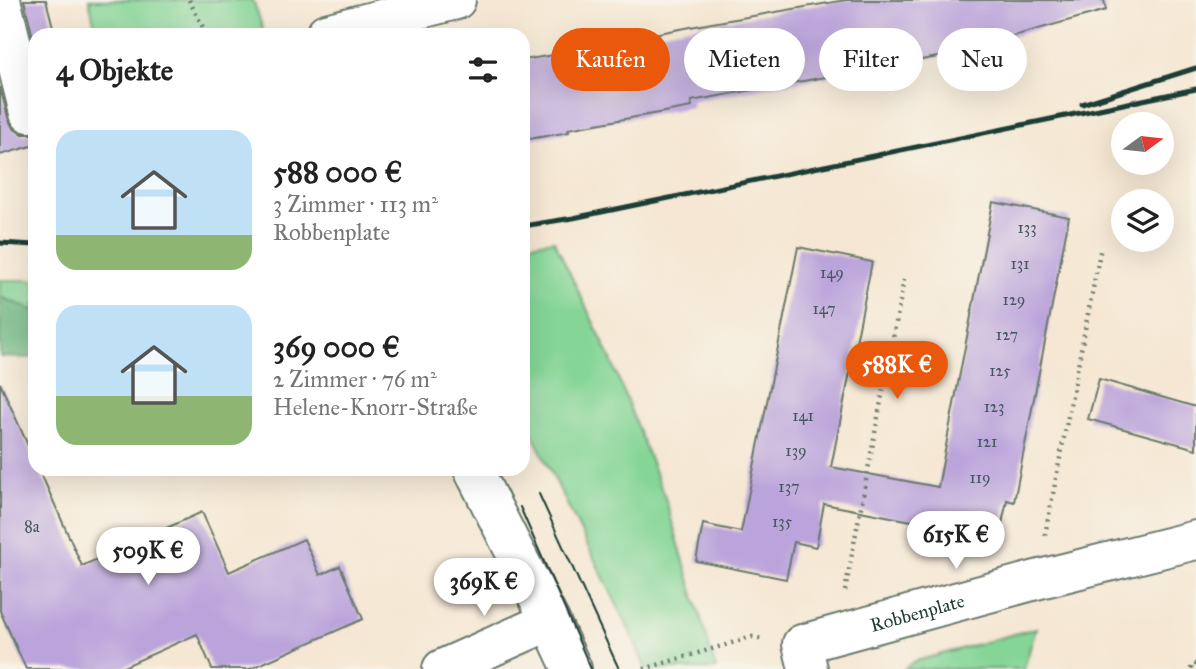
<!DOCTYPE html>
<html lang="de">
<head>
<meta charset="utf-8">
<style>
  body { margin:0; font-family:"IM FELL Great Primer",serif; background:#f2f2f2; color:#222; height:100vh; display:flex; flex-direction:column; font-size:26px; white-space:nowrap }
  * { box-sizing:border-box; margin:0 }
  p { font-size:23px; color:#767676 }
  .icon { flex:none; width:38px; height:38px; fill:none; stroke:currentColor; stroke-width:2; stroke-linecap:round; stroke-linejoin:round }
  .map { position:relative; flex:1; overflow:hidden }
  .drawer { position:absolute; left:28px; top:28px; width:502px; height:448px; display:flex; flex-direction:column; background:#fff; border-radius:21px; box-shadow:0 7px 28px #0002 }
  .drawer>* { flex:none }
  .guide { position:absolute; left:551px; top:28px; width:539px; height:63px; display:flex; gap:14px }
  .needle { width:46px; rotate:75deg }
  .fabs { position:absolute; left:1111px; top:112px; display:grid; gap:14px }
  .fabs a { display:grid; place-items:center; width:63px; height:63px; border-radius:50%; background:#fff; box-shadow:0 7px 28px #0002; font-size:35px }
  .price { position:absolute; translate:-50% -60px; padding:0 16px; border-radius:24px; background:#fff; color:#222; font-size:23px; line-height:46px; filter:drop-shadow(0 2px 4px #0008) }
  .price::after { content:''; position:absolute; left:50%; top:42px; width:21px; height:16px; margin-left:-10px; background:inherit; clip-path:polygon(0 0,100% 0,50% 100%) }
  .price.on { background:#ea580c; color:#fff }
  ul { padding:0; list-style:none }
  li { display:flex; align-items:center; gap:21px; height:175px; padding:0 28px }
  li span { display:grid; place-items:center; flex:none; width:196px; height:140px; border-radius:21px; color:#555 }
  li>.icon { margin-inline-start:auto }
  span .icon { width:84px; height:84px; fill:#fffc; stroke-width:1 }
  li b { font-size:30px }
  h2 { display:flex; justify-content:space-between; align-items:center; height:84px; padding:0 28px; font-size:30px }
  .pill { padding:0 24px; border-radius:32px; background:#fff; box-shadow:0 7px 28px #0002; font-size:24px; line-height:63px }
  .pill.on { background:#ea580c; color:#fff }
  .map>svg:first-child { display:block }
</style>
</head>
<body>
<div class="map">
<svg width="1196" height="669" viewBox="0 0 1196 669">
  <rect width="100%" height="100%" fill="#f7f3e8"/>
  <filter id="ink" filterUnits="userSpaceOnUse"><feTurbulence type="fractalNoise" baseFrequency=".0143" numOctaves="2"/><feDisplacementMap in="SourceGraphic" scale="14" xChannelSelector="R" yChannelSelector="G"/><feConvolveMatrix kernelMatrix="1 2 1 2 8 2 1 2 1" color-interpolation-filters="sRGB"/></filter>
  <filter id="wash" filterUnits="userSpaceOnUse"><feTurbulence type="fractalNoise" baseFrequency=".00686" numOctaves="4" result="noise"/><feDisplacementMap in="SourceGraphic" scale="28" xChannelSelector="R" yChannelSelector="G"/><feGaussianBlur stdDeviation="1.57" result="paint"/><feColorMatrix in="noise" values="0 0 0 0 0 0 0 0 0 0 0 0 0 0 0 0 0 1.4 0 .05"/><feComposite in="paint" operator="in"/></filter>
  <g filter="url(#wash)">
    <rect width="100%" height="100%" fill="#f5e7d3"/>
    <path fill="#84d596" stroke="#528965" stroke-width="2" d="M 89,0 L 253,0 L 265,35 L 97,35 Z
      M 554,240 L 609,355 L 665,498 L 716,669 L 646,669 L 627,625 L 523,415 L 523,245 Z
      M 0,280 L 35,280 L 35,311 L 0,297 Z
      M 1036,628 L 1024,669 L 904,669 L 913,662 Z"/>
    <path fill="#6bb67f" stroke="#457a5a" stroke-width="2" d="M 0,297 L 35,311 L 35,358 L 0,357 Z"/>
    <g id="blocks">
      <path fill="#bba4db" d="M 24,0 L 46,0 L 55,35 L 35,35 L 35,46 Z
        M 846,0 L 1104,0 L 1106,10 L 938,57 L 691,101 L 692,107 L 568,129 L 569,132 L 523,140 L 523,60 L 590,49 L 590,46 L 712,23 Z
        M 0,87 L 8,118 L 13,128 L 22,134 L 35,134 L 35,145 L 0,155 Z
        M 993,202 L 1069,217 L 1014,502 L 1007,500 L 999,538 L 824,504 L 816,547 L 794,542 L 786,579 L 696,561 L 703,524 L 741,532 L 798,247 L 872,262 L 831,467 L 938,487 Z
        M 1099,379 L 1196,407 L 1196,449 L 1088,419 Z
        M 0,383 L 35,461 L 35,469 L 39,469 L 82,566 L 202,512 L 229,572 L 304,539 L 320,575 L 340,566 L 363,619 L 250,669 L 212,669 L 197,634 L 119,669 L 26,669 L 0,611 Z"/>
    </g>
  </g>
  <g filter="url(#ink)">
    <use href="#blocks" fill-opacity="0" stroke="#6a786c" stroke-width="2"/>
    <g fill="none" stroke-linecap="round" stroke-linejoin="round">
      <defs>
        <g id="minor">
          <path d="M 1,0 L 29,113"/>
          <path d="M 326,33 L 456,0"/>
          <path d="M 473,469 L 550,621 L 572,669"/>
          <path d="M 442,669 L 550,621"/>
          <path id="s1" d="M 808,669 L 802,644 L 1036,580 L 1196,540"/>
        </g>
      </defs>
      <use href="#minor" stroke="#6a786c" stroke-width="42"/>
      <path stroke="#6a786c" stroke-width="4.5" stroke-dasharray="2 5" stroke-linecap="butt" d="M 189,0 L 207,35
        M 1045,535 L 1101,247
        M 845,591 L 904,280
        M 644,669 L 752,637 L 763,639
        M 1191,669 L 1192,664 L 1196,664"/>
      <use href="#minor" stroke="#fff" stroke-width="38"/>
      <path stroke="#1f3d34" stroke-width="2" d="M 539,494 L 619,669
        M 520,507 L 591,669"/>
      <path stroke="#1f3d34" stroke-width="5" d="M 1082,104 L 1196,68
        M 523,226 L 573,218 L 1196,89
        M 0,243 L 35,245"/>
    </g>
  </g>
  <g text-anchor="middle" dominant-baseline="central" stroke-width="7" stroke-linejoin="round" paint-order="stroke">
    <g font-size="16" fill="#46575e">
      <text x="1027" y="227">133</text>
      <text x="1020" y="263">131</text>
      <text x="832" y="272">149</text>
      <text x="1014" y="299">129</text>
      <text x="824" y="308">147</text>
      <text x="1007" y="334">127</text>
      <text x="1000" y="370">125</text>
      <text x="994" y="406">123</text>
      <text x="803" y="415">141</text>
      <text x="987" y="441">121</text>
      <text x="796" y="450">139</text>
      <text x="980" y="477">119</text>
      <text x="789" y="486">137</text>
      <text x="782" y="521">135</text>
      <text x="32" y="526">8a</text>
    </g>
    <g font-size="19" fill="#1f3d34" stroke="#f7f3e8">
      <text stroke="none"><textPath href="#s1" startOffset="145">Robbenplate</textPath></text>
    </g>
  </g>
</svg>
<div class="fabs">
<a><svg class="needle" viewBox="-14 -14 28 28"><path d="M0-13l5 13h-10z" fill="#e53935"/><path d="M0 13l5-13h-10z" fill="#767676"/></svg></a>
<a><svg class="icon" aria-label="layers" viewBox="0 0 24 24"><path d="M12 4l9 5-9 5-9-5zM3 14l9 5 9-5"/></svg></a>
</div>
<b class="price on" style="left:897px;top:401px">588K €</b>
<b class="price" style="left:956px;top:571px">615K €</b>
<b class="price" style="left:148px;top:587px">509K €</b>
<b class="price" style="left:484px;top:618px">369K €</b>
<div class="guide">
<a class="pill on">Kaufen</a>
<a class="pill">Mieten</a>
<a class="pill">Filter</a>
<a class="pill">Neu</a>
</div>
<section class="drawer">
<h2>4 Objekte<svg class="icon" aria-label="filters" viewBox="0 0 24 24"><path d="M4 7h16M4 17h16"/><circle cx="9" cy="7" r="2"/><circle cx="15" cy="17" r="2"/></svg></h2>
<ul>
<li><span style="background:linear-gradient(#bfe0f5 75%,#8fb573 0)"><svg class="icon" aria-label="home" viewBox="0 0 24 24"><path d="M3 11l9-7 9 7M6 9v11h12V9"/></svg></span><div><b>588 000 €</b><p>3 Zimmer · 113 m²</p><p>Robbenplate</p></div></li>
<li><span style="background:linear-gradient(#bfe0f5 65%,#8fb573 0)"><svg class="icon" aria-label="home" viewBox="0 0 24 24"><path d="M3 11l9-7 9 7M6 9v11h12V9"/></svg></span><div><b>369 000 €</b><p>2 Zimmer · 76 m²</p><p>Helene-Knorr-Straße</p></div></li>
</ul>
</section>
</div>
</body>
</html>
